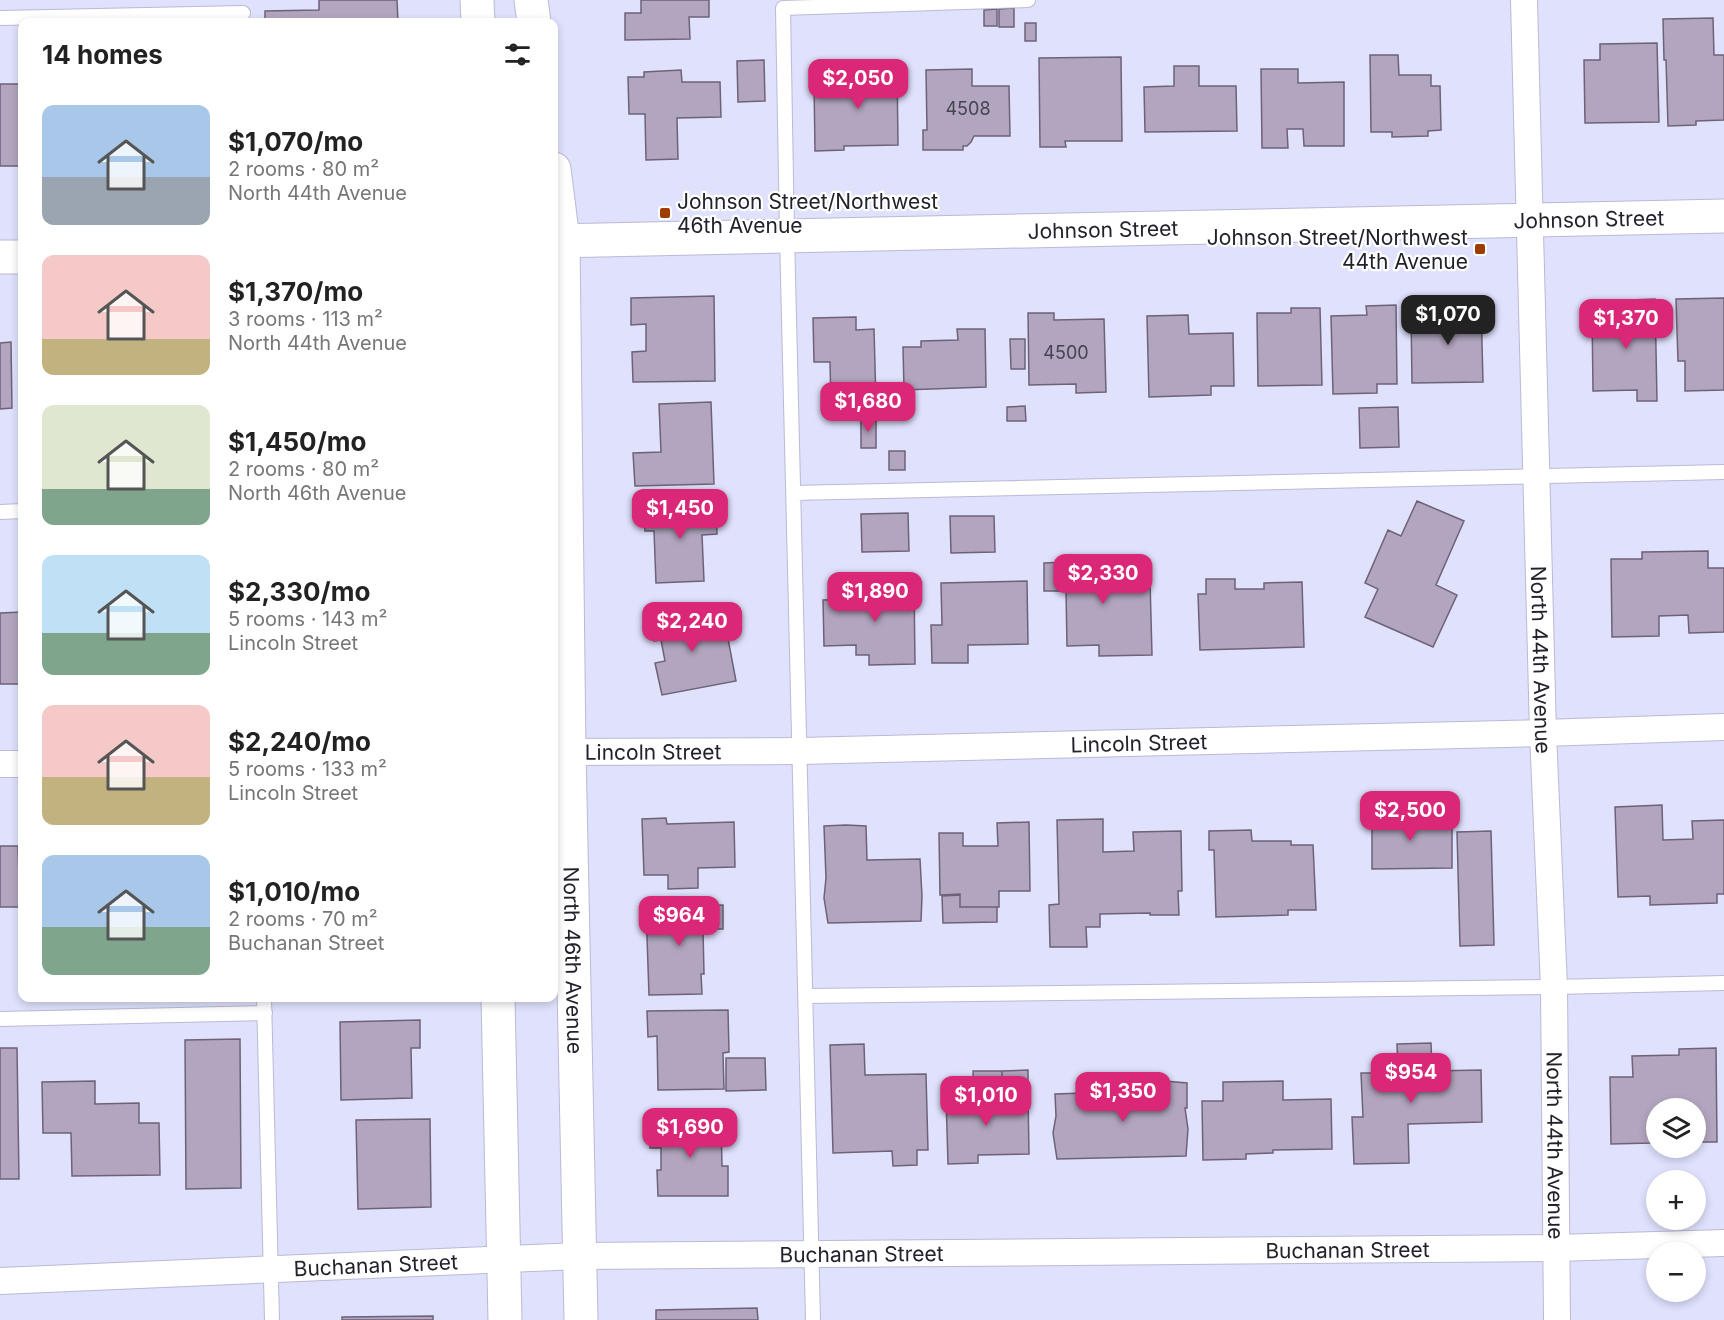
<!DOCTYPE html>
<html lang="en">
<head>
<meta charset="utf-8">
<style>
  body { margin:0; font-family:Inter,sans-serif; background:#f2f2f2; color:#222; height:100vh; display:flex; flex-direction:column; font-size:22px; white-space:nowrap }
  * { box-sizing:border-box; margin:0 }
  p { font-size:20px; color:#767676 }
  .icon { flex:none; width:33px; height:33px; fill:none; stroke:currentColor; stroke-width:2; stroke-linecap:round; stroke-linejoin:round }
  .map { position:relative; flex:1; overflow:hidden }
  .details { position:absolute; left:18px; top:18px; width:540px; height:984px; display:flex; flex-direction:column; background:#fff; border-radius:12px; box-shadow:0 3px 9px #0003 }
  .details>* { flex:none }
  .fabs { position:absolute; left:1646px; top:1098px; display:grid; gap:12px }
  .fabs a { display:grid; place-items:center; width:60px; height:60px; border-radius:50%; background:#fff; box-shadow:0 3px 9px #0003; font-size:30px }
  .price { position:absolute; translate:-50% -51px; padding:0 14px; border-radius:12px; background:#db2777; color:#fff; font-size:20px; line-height:39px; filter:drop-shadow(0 2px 3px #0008) }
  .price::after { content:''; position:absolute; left:50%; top:36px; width:18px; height:14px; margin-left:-9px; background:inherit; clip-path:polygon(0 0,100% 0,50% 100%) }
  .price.on { background:#222; color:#fff }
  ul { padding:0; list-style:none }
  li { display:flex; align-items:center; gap:18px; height:150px; padding:0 24px }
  li span { display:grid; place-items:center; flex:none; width:168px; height:120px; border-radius:12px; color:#555 }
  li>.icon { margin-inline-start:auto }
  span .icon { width:72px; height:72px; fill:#fffc; stroke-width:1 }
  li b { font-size:26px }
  h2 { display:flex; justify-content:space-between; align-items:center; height:72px; padding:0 24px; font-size:26px }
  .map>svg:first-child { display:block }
</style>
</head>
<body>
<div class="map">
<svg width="1724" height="1320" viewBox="0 0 1724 1320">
  <rect width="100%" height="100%" fill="#e0e1fd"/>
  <path fill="#b2a5bf" stroke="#6e6279" stroke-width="1.5" d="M 319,0 L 397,0 L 398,22 L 265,22 L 265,11 L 319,10 Z
    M 641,0 L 709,0 L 709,17 L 689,17 L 690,39 L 625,40 L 625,13 L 641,13 Z
    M 1014,8 L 1014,27 L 999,27 L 999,9 Z
    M 997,9 L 997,26 L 984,26 L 984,10 Z
    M 1713,18 L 1714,55 L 1724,55 L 1724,120 L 1696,121 L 1696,125 L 1668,126 L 1666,60 L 1664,60 L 1663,19 Z
    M 1025,23 L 1036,23 L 1036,41 L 1025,41 Z
    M 1657,43 L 1659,122 L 1585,123 L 1584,60 L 1600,60 L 1600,44 Z
    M 1370,55 L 1398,55 L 1399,75 L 1431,75 L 1431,86 L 1440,86 L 1441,130 L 1428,131 L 1428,136 L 1392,137 L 1392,132 L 1371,132 Z
    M 1121,57 L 1122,141 L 1065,141 L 1066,147 L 1040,147 L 1039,58 Z
    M 764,60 L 765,101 L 738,102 L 737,61 Z
    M 864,63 L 897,63 L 898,145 L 844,146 L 844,150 L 815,151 L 814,81 L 864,80 Z
    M 1174,66 L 1199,66 L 1199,86 L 1236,86 L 1237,131 L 1145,132 L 1144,87 L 1174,86 Z
    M 972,69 L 972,86 L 1009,86 L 1010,136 L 974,136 L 971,142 L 967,146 L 963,146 L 963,150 L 923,150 L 923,130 L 927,130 L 926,70 Z
    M 1261,69 L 1298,69 L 1298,83 L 1344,82 L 1344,146 L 1304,146 L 1303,129 L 1287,129 L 1288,148 L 1262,148 Z
    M 681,70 L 682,82 L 720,82 L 721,117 L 677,118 L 678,159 L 646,160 L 645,114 L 629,114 L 628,77 L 644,77 L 644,72 Z
    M 0,84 L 22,84 L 22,166 L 0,166 Z
    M 714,296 L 715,381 L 633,382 L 632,352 L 646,351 L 646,324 L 631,325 L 631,298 Z
    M 1724,298 L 1724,390 L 1685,391 L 1685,361 L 1678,361 L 1676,299 Z
    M 1655,299 L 1657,401 L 1637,401 L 1637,390 L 1593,391 L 1592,311 L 1630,310 L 1630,300 Z
    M 1396,305 L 1397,384 L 1377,384 L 1377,393 L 1333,394 L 1331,316 L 1367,315 L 1366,306 Z
    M 1451,305 L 1481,305 L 1483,382 L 1412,383 L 1411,314 L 1451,313 Z
    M 1291,308 L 1320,308 L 1322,385 L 1258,386 L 1257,313 L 1291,313 Z
    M 1028,313 L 1054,313 L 1054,320 L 1104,319 L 1106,392 L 1076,393 L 1076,384 L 1029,385 Z
    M 1188,315 L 1189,334 L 1233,333 L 1234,386 L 1211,386 L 1211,395 L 1149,397 L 1147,316 Z
    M 856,317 L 856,330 L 874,329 L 876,403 L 831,404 L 830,362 L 814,362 L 813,318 Z
    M 957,329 L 985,329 L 986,387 L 904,390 L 903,347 L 921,347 L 921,341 L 958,340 Z
    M 20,336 L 22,336 L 22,421 Z
    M 1010,339 L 1025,339 L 1025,369 L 1011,369 Z
    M 11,342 L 12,408 L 0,409 L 0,343 Z
    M 711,402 L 714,484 L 635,486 L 633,453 L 661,452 L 659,404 Z
    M 1025,406 L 1026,421 L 1007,421 L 1007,407 Z
    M 1398,407 L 1399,447 L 1360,448 L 1359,408 Z
    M 861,417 L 876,417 L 876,448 L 861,448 Z
    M 889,451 L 905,451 L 905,470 L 889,470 Z
    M 1417,501 L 1464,521 L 1436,585 L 1457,595 L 1433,647 L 1365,617 L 1378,589 L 1365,583 L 1388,530 L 1401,536 Z
    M 716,505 L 717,534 L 702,535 L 704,581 L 656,583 L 654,531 L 645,531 L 644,507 Z
    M 908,513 L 909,551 L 862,552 L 861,514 Z
    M 950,516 L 994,516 L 995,552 L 951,553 Z
    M 1708,551 L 1708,568 L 1724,568 L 1724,632 L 1689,633 L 1688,615 L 1659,616 L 1659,636 L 1612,637 L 1611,559 L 1642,559 L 1642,552 Z
    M 1124,557 L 1124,581 L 1150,580 L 1152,655 L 1099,656 L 1099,645 L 1067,646 L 1066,591 L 1044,591 L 1044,563 L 1070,562 L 1069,558 Z
    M 1206,579 L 1235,579 L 1235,589 L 1264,589 L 1264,583 L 1302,582 L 1304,647 L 1200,650 L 1198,594 L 1206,594 Z
    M 1027,581 L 1028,644 L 968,645 L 968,663 L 932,663 L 931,625 L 942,625 L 941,583 Z
    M 914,583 L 915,664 L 869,665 L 869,655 L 856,655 L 856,645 L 824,646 L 823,600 L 856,599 L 855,584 Z
    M 701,610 L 704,627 L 725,623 L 736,681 L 662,695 L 655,663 L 665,661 L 661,640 L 654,641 L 650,619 Z
    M 22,612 L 22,684 L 0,684 L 0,613 Z
    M 1662,805 L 1663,840 L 1693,839 L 1692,821 L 1724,820 L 1724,894 L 1717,894 L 1717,903 L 1650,905 L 1650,896 L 1618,897 L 1615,807 Z
    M 1372,811 L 1409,811 L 1409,820 L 1452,819 L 1452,868 L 1372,869 Z
    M 666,818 L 667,824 L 734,822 L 735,867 L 698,868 L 698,888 L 668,889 L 668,875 L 644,875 L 642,819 Z
    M 1103,819 L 1103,852 L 1134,851 L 1133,832 L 1181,831 L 1182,891 L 1178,891 L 1179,915 L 1150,915 L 1150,913 L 1100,914 L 1100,927 L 1086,927 L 1087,947 L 1050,947 L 1049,905 L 1059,904 L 1057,820 Z
    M 1029,822 L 1030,891 L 999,891 L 999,907 L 960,907 L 960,894 L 940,895 L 939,833 L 963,833 L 963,846 L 998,846 L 997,823 Z
    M 846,825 L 866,826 L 867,860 L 920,859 L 922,896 L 921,921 L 828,923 L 824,898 L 826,878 L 824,826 Z
    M 1251,830 L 1252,841 L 1291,841 L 1291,845 L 1313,845 L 1316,910 L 1288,910 L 1288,915 L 1216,917 L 1214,850 L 1209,850 L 1209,831 Z
    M 1491,831 L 1494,945 L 1460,946 L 1457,832 Z
    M 0,846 L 18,846 L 20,907 L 0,907 Z
    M 960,895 L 960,907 L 997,907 L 997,922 L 943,923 L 942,896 Z
    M 723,905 L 723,929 L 703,929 L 704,974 L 701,974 L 702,994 L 649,995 L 646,908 Z
    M 728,1010 L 729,1052 L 723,1053 L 724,1089 L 658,1090 L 657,1036 L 648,1037 L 647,1011 Z
    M 420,1020 L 420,1048 L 411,1048 L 412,1098 L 341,1100 L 340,1022 Z
    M 240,1039 L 241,1188 L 186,1189 L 185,1040 Z
    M 1431,1043 L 1432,1071 L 1481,1070 L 1482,1122 L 1408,1124 L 1409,1163 L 1354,1164 L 1352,1117 L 1363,1117 L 1361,1073 L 1398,1073 L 1397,1044 Z
    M 864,1044 L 865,1075 L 926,1074 L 928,1150 L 917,1150 L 917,1165 L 893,1166 L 892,1151 L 833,1153 L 830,1045 Z
    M 0,1048 L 17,1048 L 19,1179 L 0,1179 Z
    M 1716,1048 L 1717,1142 L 1695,1142 L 1695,1108 L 1656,1108 L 1656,1125 L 1650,1125 L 1651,1143 L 1611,1144 L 1610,1077 L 1633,1077 L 1632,1056 L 1679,1055 L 1679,1049 Z
    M 726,1058 L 765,1058 L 766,1090 L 726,1091 Z
    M 1028,1070 L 1028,1095 L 1002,1095 L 1002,1071 Z
    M 973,1071 L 1002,1071 L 1002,1095 L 974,1096 Z
    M 95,1081 L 95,1104 L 139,1103 L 139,1123 L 159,1123 L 160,1175 L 72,1176 L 71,1133 L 43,1133 L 42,1082 Z
    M 1165,1081 L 1187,1083 L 1187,1108 L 1185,1108 L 1188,1129 L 1186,1156 L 1057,1159 L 1053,1133 L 1056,1116 L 1055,1094 L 1143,1091 L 1143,1084 Z
    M 1283,1081 L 1283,1100 L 1331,1099 L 1332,1149 L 1273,1150 L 1273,1153 L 1246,1154 L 1246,1159 L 1203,1160 L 1202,1101 L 1223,1101 L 1223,1082 Z
    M 1028,1095 L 1029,1154 L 978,1155 L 978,1163 L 948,1164 L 946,1096 Z
    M 430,1119 L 431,1207 L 358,1209 L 356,1120 Z
    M 721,1121 L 722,1166 L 728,1166 L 728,1196 L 658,1196 L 657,1170 L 661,1170 L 661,1148 L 650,1148 L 650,1122 Z
    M 757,1308 L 758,1320 L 656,1320 L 656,1310 Z
    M 433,1316 L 433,1320 L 342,1320 L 342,1317 Z"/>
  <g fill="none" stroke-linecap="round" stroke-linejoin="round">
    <defs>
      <path id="lane" d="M 0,18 L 243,13
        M 793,493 L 1724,472
        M 0,512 L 22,511
        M 806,996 L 1554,987 L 1724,983
        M 264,998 L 272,1320
        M 0,1019 L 265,1013
        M 813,1320 L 787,235 L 783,8 L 1028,0"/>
      <g id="street">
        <path id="s1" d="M 1524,0 L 1543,733 L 1554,987 L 1557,1320"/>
        <path id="s2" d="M 554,752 L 799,751 L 1543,733 L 1724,727"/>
        <path d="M 0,764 L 22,764"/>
        <path id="s3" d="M 0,1281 L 579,1256 L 1555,1248 L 1724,1243"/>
      </g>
      <g id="secondary">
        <path d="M 477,0 L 478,22"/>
        <path d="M 531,0 L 534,22"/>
        <path id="s4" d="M 554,169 L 563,240 L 569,751 L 581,1320"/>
        <path id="s5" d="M 554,241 L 1724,216"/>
        <path d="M 0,257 L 22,257"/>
        <path d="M 498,998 L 505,1320"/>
      </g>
    </defs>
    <use href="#lane" stroke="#b9bad5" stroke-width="16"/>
    <use href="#street" stroke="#b9bad5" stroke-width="28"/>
    <use href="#secondary" stroke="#b9bad5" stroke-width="35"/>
    <use href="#lane" stroke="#fff" stroke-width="14"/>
    <use href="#street" stroke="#fff" stroke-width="26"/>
    <use href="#secondary" stroke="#fff" stroke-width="33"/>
  </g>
  <g fill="#9f3c02" stroke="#fff" stroke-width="2">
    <rect x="659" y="207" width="12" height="12" rx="3"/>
    <rect x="1474" y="243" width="12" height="12" rx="3"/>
  </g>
  <g text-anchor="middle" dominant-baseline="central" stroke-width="4.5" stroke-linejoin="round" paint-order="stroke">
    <g font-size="18" fill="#464351">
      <text x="968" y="108">4508</text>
      <text x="1066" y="352">4500</text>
    </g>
    <g font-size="21" fill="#22222c" stroke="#fff" text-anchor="start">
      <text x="677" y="201">Johnson Street/Northwest<tspan x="677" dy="24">46th Avenue</tspan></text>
      <text x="1468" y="237" text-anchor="end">Johnson Street/Northwest<tspan x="1468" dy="24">44th Avenue</tspan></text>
    </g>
    <g font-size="21" fill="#22222c" stroke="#fff">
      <text stroke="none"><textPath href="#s5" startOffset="1035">Johnson Street</textPath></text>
      <text stroke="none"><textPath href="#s5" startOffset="549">Johnson Street</textPath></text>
      <text stroke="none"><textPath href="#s1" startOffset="660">North 44th Avenue</textPath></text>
      <text stroke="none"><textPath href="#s2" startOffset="585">Lincoln Street</textPath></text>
      <text stroke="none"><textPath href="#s2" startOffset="99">Lincoln Street</textPath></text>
      <text stroke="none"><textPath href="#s4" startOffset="792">North 46th Avenue</textPath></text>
      <text stroke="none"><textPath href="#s1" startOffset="1146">North 44th Avenue</textPath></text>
      <text stroke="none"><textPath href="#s3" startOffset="1348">Buchanan Street</textPath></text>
      <text stroke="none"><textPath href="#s3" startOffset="862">Buchanan Street</textPath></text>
      <text stroke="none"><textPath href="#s3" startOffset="376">Buchanan Street</textPath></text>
    </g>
  </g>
</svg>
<div class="fabs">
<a><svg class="icon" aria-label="layers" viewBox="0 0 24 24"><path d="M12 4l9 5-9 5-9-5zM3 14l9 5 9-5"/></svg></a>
<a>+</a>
<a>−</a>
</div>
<b class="price" style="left:858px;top:110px">$2,050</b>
<b class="price on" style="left:1448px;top:346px">$1,070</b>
<b class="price" style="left:1626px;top:350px">$1,370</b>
<b class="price" style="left:868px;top:433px">$1,680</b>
<b class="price" style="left:680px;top:540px">$1,450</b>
<b class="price" style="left:1103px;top:605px">$2,330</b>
<b class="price" style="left:875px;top:623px">$1,890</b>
<b class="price" style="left:692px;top:653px">$2,240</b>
<b class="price" style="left:1410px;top:842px">$2,500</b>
<b class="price" style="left:679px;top:947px">$964</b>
<b class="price" style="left:1411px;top:1104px">$954</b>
<b class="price" style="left:1123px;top:1123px">$1,350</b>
<b class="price" style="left:986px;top:1127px">$1,010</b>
<b class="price" style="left:690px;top:1159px">$1,690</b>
<section class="details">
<h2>14 homes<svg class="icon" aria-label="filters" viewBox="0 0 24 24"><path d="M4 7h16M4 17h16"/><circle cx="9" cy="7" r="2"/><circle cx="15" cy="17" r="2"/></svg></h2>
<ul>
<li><span style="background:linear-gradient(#a9c7e8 60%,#9aa5b1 0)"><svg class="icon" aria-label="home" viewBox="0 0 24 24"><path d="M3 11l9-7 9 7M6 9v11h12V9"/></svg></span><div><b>$1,070/mo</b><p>2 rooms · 80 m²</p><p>North 44th Avenue</p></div></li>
<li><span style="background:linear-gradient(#f6c9c9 70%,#c2b280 0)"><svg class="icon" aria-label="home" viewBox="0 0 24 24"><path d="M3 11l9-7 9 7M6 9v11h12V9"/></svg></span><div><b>$1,370/mo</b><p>3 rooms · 113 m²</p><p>North 44th Avenue</p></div></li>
<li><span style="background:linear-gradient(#dfe7d0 70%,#7fa58c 0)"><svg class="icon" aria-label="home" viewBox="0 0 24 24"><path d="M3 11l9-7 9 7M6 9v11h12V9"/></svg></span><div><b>$1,450/mo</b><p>2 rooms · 80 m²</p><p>North 46th Avenue</p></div></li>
<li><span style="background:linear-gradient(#bfe0f5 65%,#7fa58c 0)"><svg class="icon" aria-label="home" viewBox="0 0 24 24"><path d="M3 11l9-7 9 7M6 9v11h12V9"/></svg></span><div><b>$2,330/mo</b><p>5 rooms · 143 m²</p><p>Lincoln Street</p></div></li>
<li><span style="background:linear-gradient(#f6c9c9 60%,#c2b280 0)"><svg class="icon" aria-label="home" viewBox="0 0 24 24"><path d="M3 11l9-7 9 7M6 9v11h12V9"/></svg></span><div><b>$2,240/mo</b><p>5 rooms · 133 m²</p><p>Lincoln Street</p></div></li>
<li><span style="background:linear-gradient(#a9c7e8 60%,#7fa58c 0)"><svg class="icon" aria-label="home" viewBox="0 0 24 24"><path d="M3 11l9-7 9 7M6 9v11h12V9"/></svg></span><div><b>$1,010/mo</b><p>2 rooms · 70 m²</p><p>Buchanan Street</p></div></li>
</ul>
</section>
</div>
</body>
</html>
